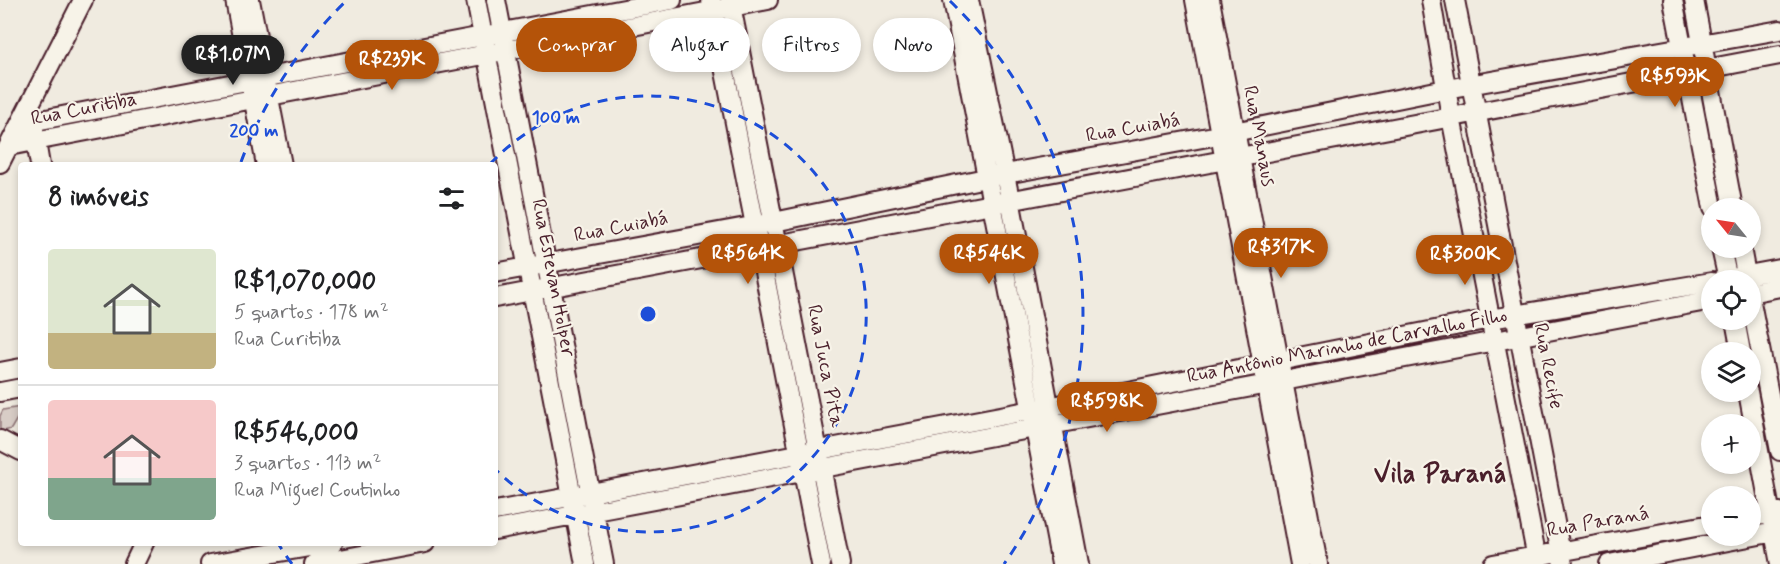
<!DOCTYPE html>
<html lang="pt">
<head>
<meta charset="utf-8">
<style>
  body { margin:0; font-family:Mynerve,sans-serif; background:#f6f6f6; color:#202124; height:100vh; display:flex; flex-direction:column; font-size:22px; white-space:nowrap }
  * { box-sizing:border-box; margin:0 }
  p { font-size:20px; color:#757577 }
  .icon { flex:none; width:33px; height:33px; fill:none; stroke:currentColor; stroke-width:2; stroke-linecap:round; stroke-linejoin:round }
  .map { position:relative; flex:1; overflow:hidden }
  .details { position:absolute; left:18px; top:162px; width:480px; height:384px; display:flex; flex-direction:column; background:#fff; border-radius:6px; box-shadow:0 3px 9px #0003 }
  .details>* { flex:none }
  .guide { position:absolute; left:516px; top:18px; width:570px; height:54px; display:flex; gap:12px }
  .needle { width:39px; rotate:300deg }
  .tools { position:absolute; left:1701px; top:198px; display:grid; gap:12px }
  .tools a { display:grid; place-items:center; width:60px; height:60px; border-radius:50%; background:#fff; box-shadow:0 3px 9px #0003; font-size:30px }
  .price { position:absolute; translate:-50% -51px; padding:0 14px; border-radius:21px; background:#b45309; color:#fff; font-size:20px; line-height:39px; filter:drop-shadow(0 2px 3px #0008) }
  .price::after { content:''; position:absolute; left:50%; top:36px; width:18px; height:14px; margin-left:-9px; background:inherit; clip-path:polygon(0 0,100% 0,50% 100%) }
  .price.selected { background:#222; color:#fff }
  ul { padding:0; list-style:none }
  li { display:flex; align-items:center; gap:18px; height:150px; padding:0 30px }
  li+li { border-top:2px solid #e0e0e0 }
  li span { display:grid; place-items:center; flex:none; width:168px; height:120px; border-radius:6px; color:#555 }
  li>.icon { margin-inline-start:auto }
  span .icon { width:72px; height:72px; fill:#fffc; stroke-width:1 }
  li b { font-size:26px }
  h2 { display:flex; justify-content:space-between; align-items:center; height:72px; padding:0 30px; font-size:26px }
  .pill { padding:0 21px; border-radius:27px; background:#fff; box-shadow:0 3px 9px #0003; font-size:21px; line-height:54px }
  .pill.selected { background:#b45309; color:#fff }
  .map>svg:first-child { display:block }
</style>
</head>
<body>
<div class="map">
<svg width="1780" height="564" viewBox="0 0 1780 564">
  <rect width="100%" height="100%" fill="#f0ebe0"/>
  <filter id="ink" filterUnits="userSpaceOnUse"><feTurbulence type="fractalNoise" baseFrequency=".0167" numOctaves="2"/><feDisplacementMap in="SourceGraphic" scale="12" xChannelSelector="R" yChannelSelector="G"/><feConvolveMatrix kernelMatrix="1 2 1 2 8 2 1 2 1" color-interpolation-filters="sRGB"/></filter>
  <g filter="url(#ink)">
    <path fill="#d8cdc6" stroke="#917678" stroke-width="1.5" d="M 21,407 L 21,412 L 11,429 L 0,432 L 0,416 L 3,410 Z"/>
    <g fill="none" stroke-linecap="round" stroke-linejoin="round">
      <defs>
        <path id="minor" d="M 235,0 L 266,165
          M 250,0 L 282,165
          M 476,0 L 585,564
          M 496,0 L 604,564
          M 711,0 L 821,564
          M 730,0 L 840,564
          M 953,0 L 1061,564
          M 969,0 L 1010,199 L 1079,564
          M 1195,0 L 1300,564
          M 1210,0 L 1318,564
          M 1431,0 L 1451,117 L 1538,564
          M 1455,0 L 1563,564
          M 1673,0 L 1713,208
          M 1694,0 L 1733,208
          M 20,124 L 672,0
          M 34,130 L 40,165
          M 9,146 L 768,0
          M 0,163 L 83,0
          M 1721,248 L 1728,280
          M 1741,248 L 1747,280
          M 495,273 L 774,222 L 1005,174 L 1219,135 L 1446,89 L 1780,30
          M 1721,280 L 1780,269
          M 1750,293 L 1780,287
          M 1750,297 L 1780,451
          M 495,298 C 923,216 1351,133 1780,55
          M 1735,320 L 1741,352
          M 0,372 L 21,368
          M 0,392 L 21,388
          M 1748,392 L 1780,564
          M 0,440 L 21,451
          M 495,511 L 1048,407 L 1490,319 L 1712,282
          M 1750,517 L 1780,512
          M 495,530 L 1712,300
          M 134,564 L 144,543
          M 210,564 L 333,543
          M 314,564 L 425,543
          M 1493,564 L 1712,524
          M 1609,564 L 1780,531"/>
      </defs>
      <use href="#minor" stroke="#4a1f2b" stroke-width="22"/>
      <use href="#minor" stroke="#f7f3e8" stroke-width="18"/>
    </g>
  </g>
  <g fill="none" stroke="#1d4ed8" stroke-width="3" stroke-dasharray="10 8">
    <path d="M490 164A218 218 0 1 1 495 469"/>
    <path d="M292 564A435 435 0 0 1 279 545M241 162A435 435 0 0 1 346 1M950 1A435 435 0 0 1 1004 564"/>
  </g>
  <g text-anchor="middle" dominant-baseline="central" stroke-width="4.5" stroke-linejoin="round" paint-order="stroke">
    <g font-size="20" fill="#4a1f2b" stroke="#f7f3e8">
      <text transform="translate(84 109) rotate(-11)">Rua Curitiba</text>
      <text transform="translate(1133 128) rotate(-10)">Rua Cuiabá</text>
      <text transform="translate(1259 136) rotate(79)">Rua Manaus</text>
      <text transform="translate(621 227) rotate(-11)">Rua Cuiabá</text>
      <text transform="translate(553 278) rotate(79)">Rua Estevan Holper</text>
      <text transform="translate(1347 346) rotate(-11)">Rua Antônio Marinho de Carvalho Filho</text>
      <text transform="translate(825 366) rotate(79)">Rua Juca Pita</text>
      <text transform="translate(1548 366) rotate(79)">Rua Recife</text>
      <text transform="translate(1598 522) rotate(-10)">Rua Paraná</text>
    </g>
    <g font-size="26" font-weight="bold" fill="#4a1f2b" stroke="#f7f3e8">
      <text x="1440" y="475">Vila Paraná</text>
    </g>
  </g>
  <circle cx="648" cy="314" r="9" fill="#1d4ed8" stroke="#f7f3e8" stroke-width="3"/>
  <g font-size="18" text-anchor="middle" font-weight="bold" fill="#1d4ed8" stroke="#f7f3e8" stroke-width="4.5" stroke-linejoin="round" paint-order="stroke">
    <text x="556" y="123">100 m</text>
    <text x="254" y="136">200 m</text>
  </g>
</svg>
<div class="tools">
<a><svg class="needle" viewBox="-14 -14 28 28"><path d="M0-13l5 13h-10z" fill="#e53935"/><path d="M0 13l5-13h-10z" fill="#757577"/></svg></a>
<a><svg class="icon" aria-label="locate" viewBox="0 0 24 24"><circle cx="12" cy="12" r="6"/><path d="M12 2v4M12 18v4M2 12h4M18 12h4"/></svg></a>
<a><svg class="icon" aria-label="layers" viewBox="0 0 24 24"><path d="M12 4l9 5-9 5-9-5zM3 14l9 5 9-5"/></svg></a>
<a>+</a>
<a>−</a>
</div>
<b class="price selected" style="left:233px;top:86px">R$1.07M</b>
<b class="price" style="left:392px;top:91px">R$239K</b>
<b class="price" style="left:1675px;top:108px">R$593K</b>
<b class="price" style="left:1281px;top:279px">R$317K</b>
<b class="price" style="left:748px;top:285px">R$564K</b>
<b class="price" style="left:989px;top:285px">R$546K</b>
<b class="price" style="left:1465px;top:286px">R$300K</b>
<b class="price" style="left:1107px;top:433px">R$598K</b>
<div class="guide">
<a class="pill selected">Comprar</a>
<a class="pill">Alugar</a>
<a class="pill">Filtros</a>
<a class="pill">Novo</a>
</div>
<section class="details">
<h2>8 imóveis<svg class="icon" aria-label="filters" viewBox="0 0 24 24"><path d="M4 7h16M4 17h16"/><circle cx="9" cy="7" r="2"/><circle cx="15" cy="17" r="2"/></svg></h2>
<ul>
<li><span style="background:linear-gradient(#dfe7d0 70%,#c2b280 0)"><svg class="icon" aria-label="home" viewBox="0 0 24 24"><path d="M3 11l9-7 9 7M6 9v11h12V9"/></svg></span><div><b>R$1,070,000</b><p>5 quartos · 178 m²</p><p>Rua Curitiba</p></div></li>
<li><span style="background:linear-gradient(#f6c9c9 65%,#7fa58c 0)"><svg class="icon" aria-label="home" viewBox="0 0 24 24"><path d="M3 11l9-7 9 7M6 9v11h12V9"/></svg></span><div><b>R$546,000</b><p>3 quartos · 113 m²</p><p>Rua Miguel Coutinho</p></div></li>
</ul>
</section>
</div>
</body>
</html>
